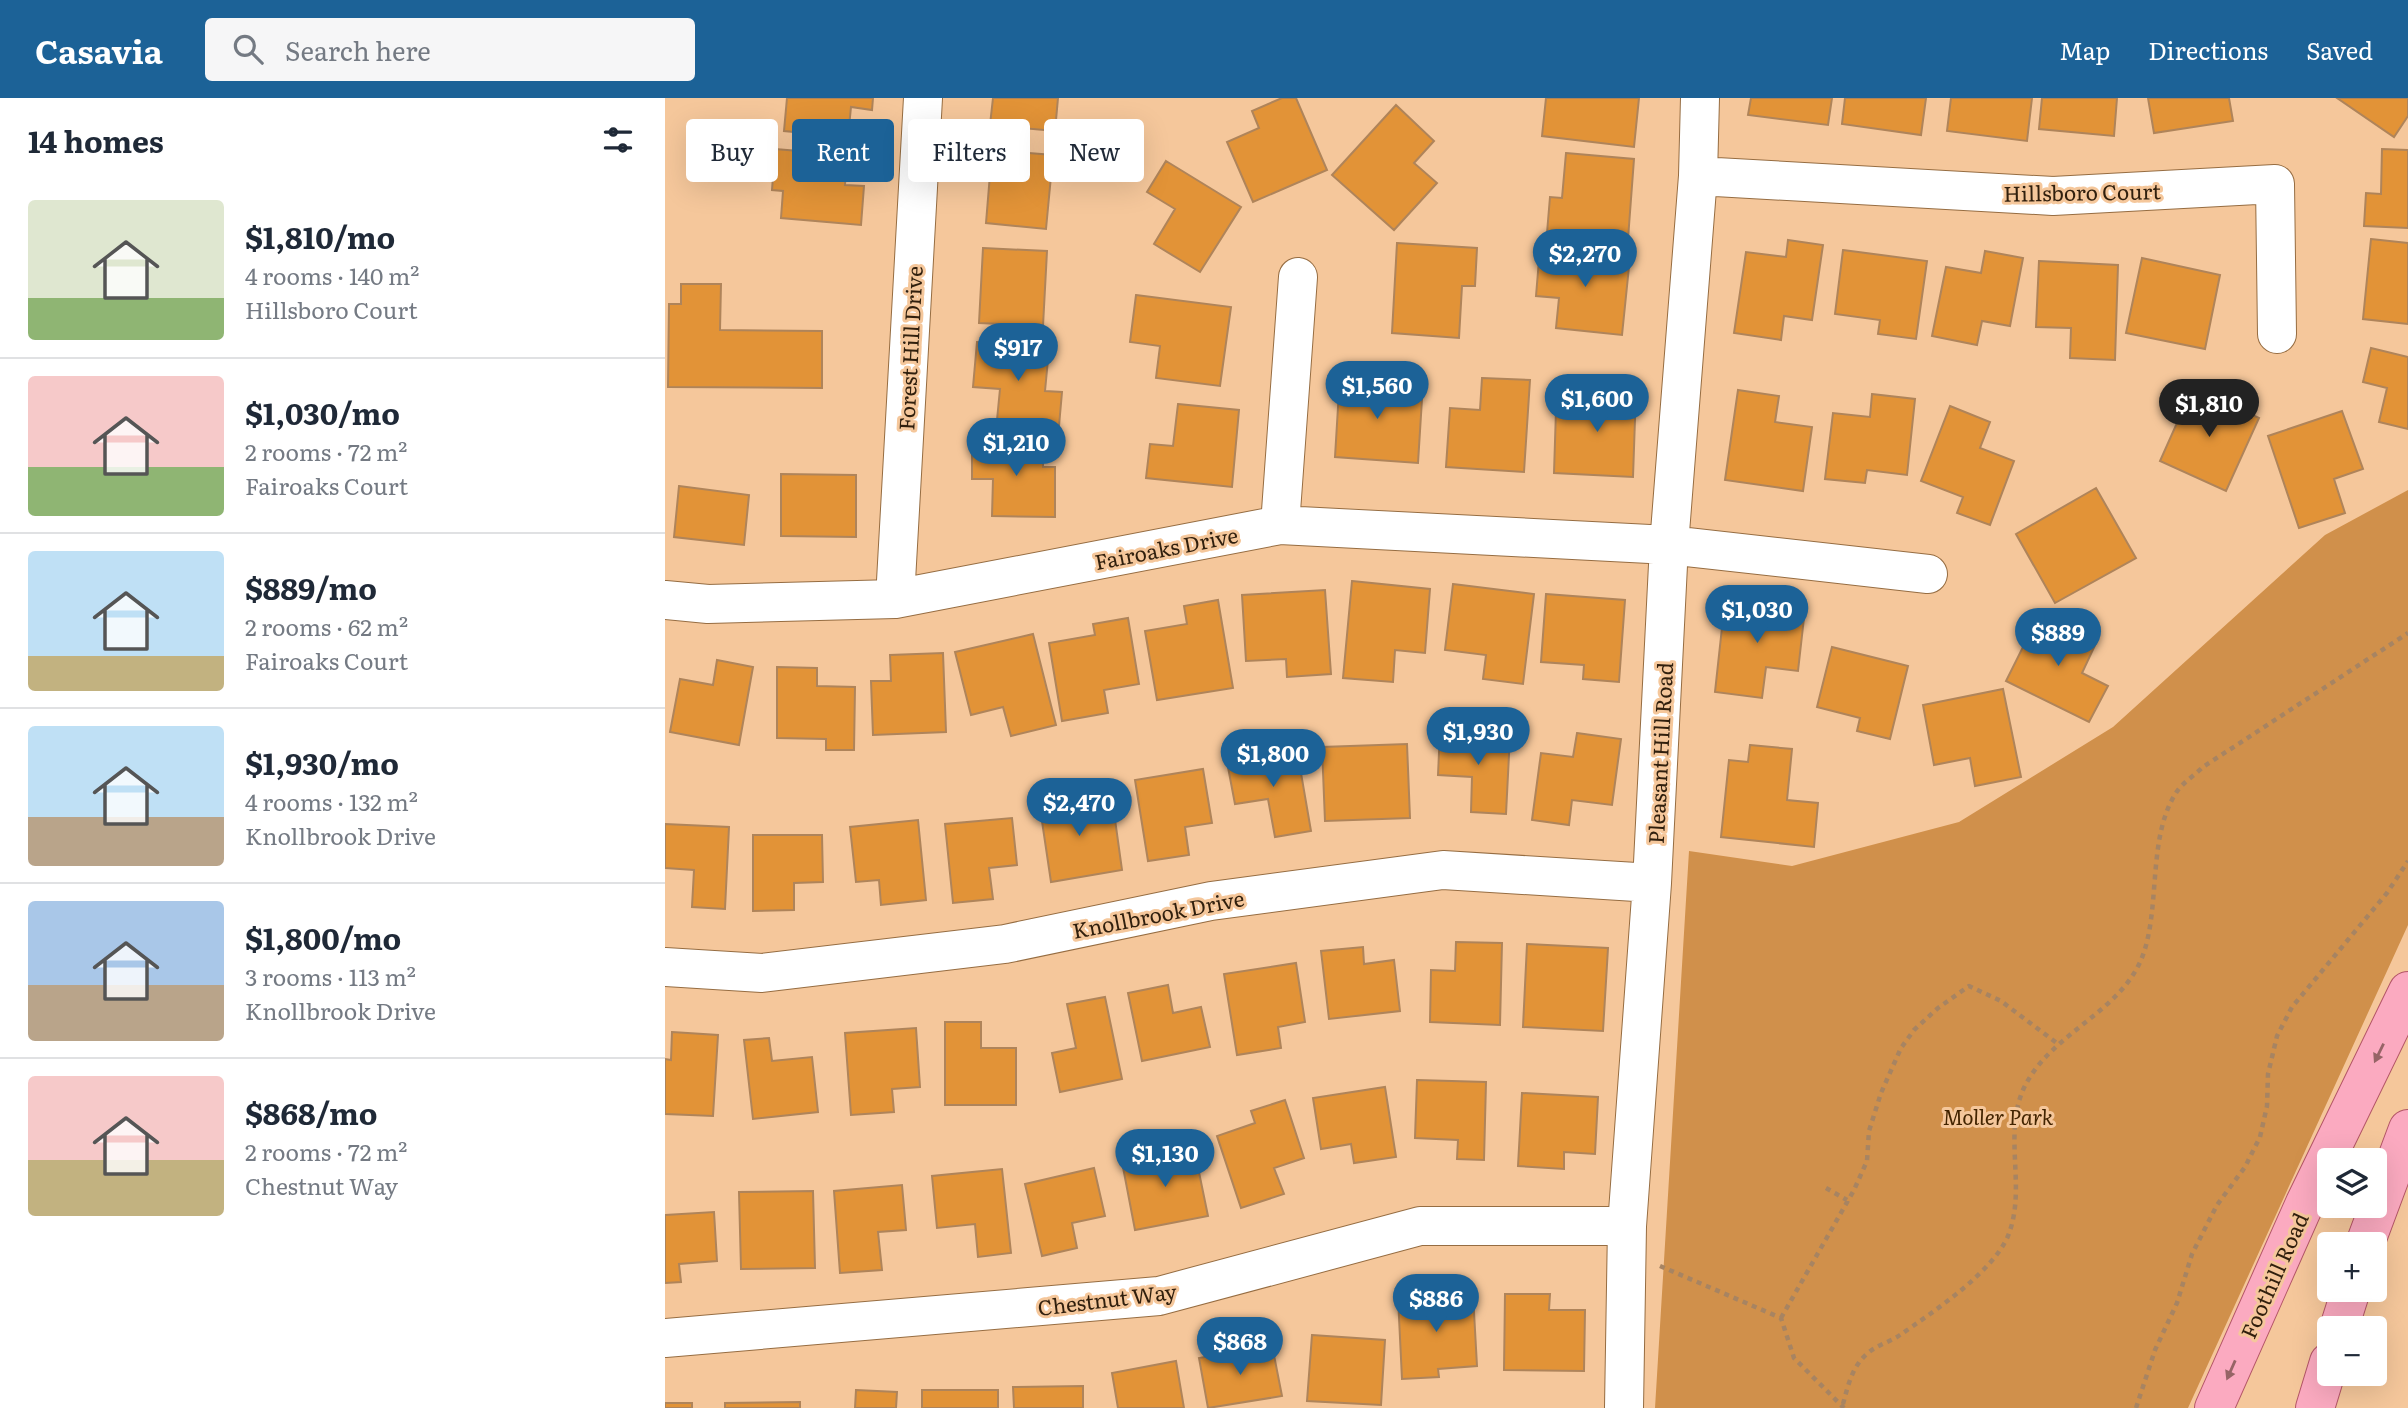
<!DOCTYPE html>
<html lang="en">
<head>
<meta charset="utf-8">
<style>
  body { margin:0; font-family:Literata,serif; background:#f6f6f7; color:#1f2937; height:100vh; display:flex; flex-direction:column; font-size:26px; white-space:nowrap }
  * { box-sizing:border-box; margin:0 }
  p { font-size:23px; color:#747a83 }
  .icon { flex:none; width:38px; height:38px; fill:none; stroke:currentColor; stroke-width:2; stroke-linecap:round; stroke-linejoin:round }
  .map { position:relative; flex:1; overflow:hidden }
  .drawer { display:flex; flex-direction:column; background:#fff; width:665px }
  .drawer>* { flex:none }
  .banner { position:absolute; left:21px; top:21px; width:665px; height:63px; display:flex; gap:14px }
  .fabs { position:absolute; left:1652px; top:1050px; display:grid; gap:14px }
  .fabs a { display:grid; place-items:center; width:70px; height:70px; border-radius:7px; background:#fff; box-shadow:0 7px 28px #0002; font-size:35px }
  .price { position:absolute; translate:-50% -60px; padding:0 16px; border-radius:24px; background:#1c6297; color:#fff; font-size:23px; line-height:46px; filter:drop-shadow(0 2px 4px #0008) }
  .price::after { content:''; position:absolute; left:50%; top:42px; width:21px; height:16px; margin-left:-10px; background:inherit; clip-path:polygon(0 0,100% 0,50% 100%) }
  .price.selected { background:#222; color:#fff }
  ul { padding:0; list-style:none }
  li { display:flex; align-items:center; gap:21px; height:175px; padding:0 28px }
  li+li { border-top:2px solid #e0e1e3 }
  li span { display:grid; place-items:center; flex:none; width:196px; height:140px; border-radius:7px; color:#555 }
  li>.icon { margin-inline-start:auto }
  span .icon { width:84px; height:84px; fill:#fffc; stroke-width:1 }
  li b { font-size:30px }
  h2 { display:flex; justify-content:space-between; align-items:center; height:84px; padding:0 28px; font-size:30px }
  .pill { padding:0 24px; border-radius:7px; background:#fff; box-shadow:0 7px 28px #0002; font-size:24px; line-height:63px }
  .pill.selected { background:#1c6297; color:#fff }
  header { display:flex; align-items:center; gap:42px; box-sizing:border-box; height:98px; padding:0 35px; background:#1c6297; color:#fff }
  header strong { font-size:33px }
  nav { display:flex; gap:38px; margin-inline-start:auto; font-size:24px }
  .search { width:490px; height:63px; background:#f6f6f7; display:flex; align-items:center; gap:18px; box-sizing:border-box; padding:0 24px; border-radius:7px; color:#747a83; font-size:26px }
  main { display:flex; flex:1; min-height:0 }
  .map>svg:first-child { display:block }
</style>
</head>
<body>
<header>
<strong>Casavia</strong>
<div class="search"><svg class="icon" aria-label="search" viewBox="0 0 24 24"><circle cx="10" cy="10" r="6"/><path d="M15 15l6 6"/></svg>Search here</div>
<nav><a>Map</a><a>Directions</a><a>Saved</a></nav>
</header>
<main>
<section class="drawer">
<h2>14 homes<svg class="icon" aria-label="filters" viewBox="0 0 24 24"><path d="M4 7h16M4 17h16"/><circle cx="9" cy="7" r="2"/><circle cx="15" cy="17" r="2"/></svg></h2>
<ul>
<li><span style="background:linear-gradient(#dfe7d0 70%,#8fb573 0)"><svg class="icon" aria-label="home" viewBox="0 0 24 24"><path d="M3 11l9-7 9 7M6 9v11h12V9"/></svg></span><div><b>$1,810/mo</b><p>4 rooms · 140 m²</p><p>Hillsboro Court</p></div></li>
<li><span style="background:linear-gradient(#f6c9c9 65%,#8fb573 0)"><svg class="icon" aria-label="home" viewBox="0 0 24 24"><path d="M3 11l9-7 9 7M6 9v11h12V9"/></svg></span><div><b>$1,030/mo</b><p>2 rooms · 72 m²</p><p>Fairoaks Court</p></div></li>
<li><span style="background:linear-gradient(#bfe0f5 75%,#c2b280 0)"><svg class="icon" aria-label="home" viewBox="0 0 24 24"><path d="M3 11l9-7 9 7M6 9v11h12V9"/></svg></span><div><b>$889/mo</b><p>2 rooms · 62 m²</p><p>Fairoaks Court</p></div></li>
<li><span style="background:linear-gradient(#bfe0f5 65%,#b9a48a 0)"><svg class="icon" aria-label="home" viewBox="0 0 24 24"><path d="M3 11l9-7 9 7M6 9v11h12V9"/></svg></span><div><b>$1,930/mo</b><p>4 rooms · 132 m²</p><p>Knollbrook Drive</p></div></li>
<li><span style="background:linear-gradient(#a9c7e8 60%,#b9a48a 0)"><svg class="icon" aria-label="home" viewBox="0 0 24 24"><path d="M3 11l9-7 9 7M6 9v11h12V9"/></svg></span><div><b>$1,800/mo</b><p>3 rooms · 113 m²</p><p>Knollbrook Drive</p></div></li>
<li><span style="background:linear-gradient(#f6c9c9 60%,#c2b280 0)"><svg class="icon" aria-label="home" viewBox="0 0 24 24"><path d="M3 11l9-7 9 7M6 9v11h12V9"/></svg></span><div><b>$868/mo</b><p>2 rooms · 72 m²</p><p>Chestnut Way</p></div></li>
</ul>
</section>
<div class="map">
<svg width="1743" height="1310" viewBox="0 0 1743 1310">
  <rect width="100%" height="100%" fill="#f5c79b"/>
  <path fill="#d0904b" d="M 1743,392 L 1743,827 L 1523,1310 L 990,1310 L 1024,753 L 1127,768 L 1294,724 L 1448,629 L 1660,437 Z"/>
  <path fill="#e29337" stroke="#af845a" stroke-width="2" d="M 122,0 L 208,0 L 207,12 L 186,9 L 183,39 L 119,33 Z
    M 328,0 L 393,0 L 390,33 L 325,27 Z
    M 617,0 L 631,0 L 662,72 L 588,104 L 562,44 L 594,30 L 587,13 Z
    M 881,0 L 974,0 L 969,49 L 877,38 Z
    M 1086,0 L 1167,0 L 1163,27 L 1083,17 Z
    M 1180,0 L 1261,0 L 1256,37 L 1177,26 Z
    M 1286,0 L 1367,0 L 1362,43 L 1282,33 Z
    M 1377,0 L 1452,0 L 1449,38 L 1374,31 Z
    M 1483,0 L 1564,0 L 1568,23 L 1489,35 Z
    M 1672,0 L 1743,0 L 1743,18 L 1729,39 Z
    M 731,7 L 769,43 L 749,65 L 772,85 L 729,132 L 667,77 Z
    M 110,51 L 182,57 L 180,87 L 199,88 L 196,127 L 116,120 L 118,93 L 107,92 Z
    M 1717,51 L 1743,52 L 1743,130 L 1699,128 L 1701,95 L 1716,96 Z
    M 327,52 L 388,57 L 381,131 L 321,125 Z
    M 901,55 L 969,61 L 963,141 L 882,135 L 885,99 L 897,100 Z
    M 501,63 L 576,109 L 535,174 L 489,146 L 510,111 L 482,94 Z
    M 1706,141 L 1743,145 L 1743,226 L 1698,221 Z
    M 1123,142 L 1158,147 L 1147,222 L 1119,218 L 1116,242 L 1069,235 L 1081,154 L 1121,159 Z
    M 732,145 L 812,150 L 810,188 L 797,188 L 794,240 L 727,235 Z
    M 318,150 L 382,153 L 378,228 L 314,225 Z
    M 875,150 L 965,159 L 957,237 L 891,230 L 894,200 L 871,198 Z
    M 1178,152 L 1262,163 L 1251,241 L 1213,236 L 1215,222 L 1170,216 Z
    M 1320,153 L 1358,160 L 1345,228 L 1317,223 L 1312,247 L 1267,238 L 1281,169 L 1316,175 Z
    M 1477,160 L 1555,177 L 1540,251 L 1461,235 Z
    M 1374,163 L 1453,167 L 1450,262 L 1405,260 L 1406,230 L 1371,229 Z
    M 16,186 L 56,186 L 55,232 L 157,233 L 157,290 L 3,289 L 4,206 L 16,206 Z
    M 471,197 L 566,209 L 555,288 L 491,280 L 495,248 L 465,244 Z
    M 312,244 L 384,251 L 380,293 L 397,294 L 394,328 L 332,322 L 335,291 L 308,289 Z
    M 1706,250 L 1743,259 L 1743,331 L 1714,324 L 1722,290 L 1698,284 Z
    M 675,276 L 731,280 L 730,299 L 757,301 L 753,365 L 670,359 Z
    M 817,280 L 865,282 L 859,374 L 781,369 L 785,310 L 815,312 Z
    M 913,289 L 971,292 L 968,379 L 889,375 L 891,312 L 912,313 Z
    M 1528,289 L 1594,320 L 1561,393 L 1495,363 Z
    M 1073,292 L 1114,298 L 1110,324 L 1147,329 L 1138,393 L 1060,382 Z
    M 1207,296 L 1250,301 L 1242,377 L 1202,372 L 1200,385 L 1160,381 L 1168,315 L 1205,319 Z
    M 513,306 L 574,312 L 567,389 L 481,380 L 485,346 L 508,348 Z
    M 1285,308 L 1325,324 L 1315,350 L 1349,363 L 1325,427 L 1292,415 L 1298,399 L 1256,383 Z
    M 1677,313 L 1698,371 L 1669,381 L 1680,415 L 1634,430 L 1603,338 Z
    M 307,344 L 378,345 L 378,369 L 390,369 L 390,419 L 327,418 L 328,381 L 307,381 Z
    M 116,376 L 191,377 L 191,439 L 116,438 Z
    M 14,388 L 84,397 L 79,447 L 9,439 Z
    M 1431,390 L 1471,460 L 1390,505 L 1351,436 Z
    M 687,483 L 765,491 L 760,555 L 730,552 L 728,584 L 678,580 Z
    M 788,486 L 869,496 L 858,586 L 818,581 L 821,557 L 780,552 Z
    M 660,492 L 666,576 L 622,579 L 621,561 L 581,563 L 577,497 Z
    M 881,496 L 960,502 L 954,584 L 918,581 L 919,567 L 876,564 Z
    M 553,502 L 568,590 L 492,602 L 480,533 L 522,526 L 519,508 Z
    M 1060,502 L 1140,511 L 1133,573 L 1101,569 L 1097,600 L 1050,594 Z
    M 1375,515 L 1432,543 L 1417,575 L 1443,588 L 1424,624 L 1341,583 Z
    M 463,520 L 474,586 L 439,592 L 443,615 L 397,623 L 384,545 L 430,537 L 428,526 Z
    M 368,536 L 391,627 L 346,638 L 338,609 L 306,617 L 290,554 Z
    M 1167,549 L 1243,568 L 1225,641 L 1192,633 L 1195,620 L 1152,609 Z
    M 278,555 L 281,634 L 208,637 L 206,583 L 226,583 L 225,557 Z
    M 52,562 L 88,569 L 74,647 L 5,634 L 15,581 L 48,587 Z
    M 112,569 L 152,570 L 152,588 L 190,589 L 189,652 L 161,652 L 161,641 L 112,640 Z
    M 1338,591 L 1356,679 L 1310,688 L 1305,660 L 1269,667 L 1258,607 Z
    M 775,633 L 845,637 L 841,716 L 806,714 L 807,679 L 773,677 Z
    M 912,635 L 956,641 L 947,707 L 907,702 L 904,727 L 867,722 L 876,655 L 908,659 Z
    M 742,646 L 745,720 L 660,723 L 657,649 Z
    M 1085,647 L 1127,651 L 1122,702 L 1153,705 L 1149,749 L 1056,739 L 1064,662 L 1083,664 Z
    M 632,652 L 646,733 L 610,739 L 603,701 L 570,706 L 562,664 Z
    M 538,671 L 547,725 L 520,729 L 524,757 L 483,763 L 470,682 Z
    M 420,697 L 422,710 L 448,707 L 457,772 L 386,784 L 374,703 Z
    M 347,720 L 352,767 L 324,770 L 328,801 L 288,805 L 280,726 Z
    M 253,722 L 261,802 L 216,807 L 214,782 L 191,784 L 185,729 Z
    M 0,726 L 64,729 L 60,811 L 27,809 L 29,772 L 0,770 Z
    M 88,737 L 157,737 L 158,784 L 129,785 L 129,812 L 88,813 Z
    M 791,844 L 837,845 L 835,927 L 765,924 L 766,872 L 790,873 Z
    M 862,846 L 943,850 L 938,933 L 858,929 Z
    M 698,849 L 699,866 L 729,862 L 735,913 L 664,921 L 656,853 Z
    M 631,865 L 640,924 L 613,929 L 616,950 L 572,957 L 559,876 Z
    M 503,887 L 508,915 L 536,909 L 545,949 L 477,963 L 463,895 Z
    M 440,899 L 457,981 L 395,994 L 387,955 L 411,950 L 402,906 Z
    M 280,924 L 316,924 L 316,950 L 351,950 L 351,1007 L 280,1007 Z
    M 251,930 L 255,989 L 227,991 L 229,1014 L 186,1017 L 180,935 Z
    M 7,934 L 53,937 L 48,1018 L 0,1016 L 0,961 L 6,962 Z
    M 104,940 L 107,963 L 147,959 L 153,1014 L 88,1021 L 79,942 Z
    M 752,982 L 821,984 L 819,1062 L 792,1061 L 793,1042 L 750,1040 Z
    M 720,989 L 731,1059 L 689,1065 L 686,1046 L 656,1051 L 648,1000 Z
    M 857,995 L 933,999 L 930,1056 L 899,1054 L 899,1071 L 853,1068 Z
    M 620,1002 L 639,1060 L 609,1070 L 619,1096 L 576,1110 L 552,1038 L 590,1025 L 586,1013 Z
    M 529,1050 L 543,1118 L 470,1132 L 457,1064 Z
    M 429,1070 L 440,1118 L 407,1125 L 412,1150 L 377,1158 L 360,1086 Z
    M 337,1071 L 346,1155 L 313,1159 L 310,1126 L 272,1130 L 267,1078 Z
    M 237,1087 L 241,1132 L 213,1134 L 217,1172 L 175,1175 L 169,1093 Z
    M 148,1093 L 150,1170 L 76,1171 L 74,1094 Z
    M 49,1114 L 52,1163 L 14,1166 L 16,1184 L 0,1185 L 0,1117 Z
    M 808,1196 L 812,1268 L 773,1271 L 774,1279 L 737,1281 L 733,1199 Z
    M 840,1196 L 885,1196 L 884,1212 L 920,1212 L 919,1273 L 839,1272 Z
    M 647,1237 L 720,1242 L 716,1307 L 642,1303 Z
    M 607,1247 L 617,1298 L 543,1310 L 534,1260 Z
    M 511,1263 L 519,1310 L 453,1310 L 447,1275 Z
    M 418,1288 L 418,1310 L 349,1310 L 348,1289 Z
    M 191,1292 L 232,1294 L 231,1310 L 190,1310 Z
    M 257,1292 L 333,1292 L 333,1310 L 257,1310 Z
    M 135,1304 L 135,1310 L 60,1310 L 60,1305 Z
    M 0,1305 L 27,1305 L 27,1310 L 0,1310 Z"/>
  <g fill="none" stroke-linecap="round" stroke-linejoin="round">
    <defs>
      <path id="minor" d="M 1033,78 L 1388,98 L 1610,86 L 1612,236
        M 615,427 L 633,179
        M 230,501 L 258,0
        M 0,502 L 43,506 L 230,501 L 615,427 L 1004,447 L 1263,476
        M 0,869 L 97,875 L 340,846 L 546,803 L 778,772 L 987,785
        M 0,1240 L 494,1198 L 755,1128 L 962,1128
        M 959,1310 L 962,1128 L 987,785 L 1004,447 L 1033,78 L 1035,0"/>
      <path id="major" d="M 1700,1146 L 1743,1031
        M 1674,1230 L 1686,1192
        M 1549,1310 L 1640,1105 L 1743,893
        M 1650,1310 L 1664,1264"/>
    </defs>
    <use href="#minor" stroke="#966d42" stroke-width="40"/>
    <use href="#major" stroke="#b35566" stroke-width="40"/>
    <path stroke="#a78462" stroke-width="4.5" stroke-dasharray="5 5" stroke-linecap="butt" d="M 1161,1090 L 1182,1102
      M 995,1168 L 1116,1220 L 1129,1260 L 1179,1310
      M 1116,1220 L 1189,1092 L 1202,1063 L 1204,1033 L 1216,995 L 1236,950 L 1249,932 L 1273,910 L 1304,888 L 1336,903 L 1393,946
      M 1178,1306 C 1183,1288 1187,1268 1203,1255 C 1212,1247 1225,1244 1235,1237 C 1268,1214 1327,1175 1343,1138 C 1362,1091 1338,1039 1358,992 C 1384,934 1459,915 1479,854 C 1495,806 1483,738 1511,695 C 1517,685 1530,677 1538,669 L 1743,535
      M 1471,1310 L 1490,1252 L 1512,1205 L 1527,1156 L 1552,1107 L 1580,1069 L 1595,1039 L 1602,1008 L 1603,976 L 1612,938 L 1627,909 L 1722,795 L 1743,763"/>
    <use href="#minor" stroke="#fff" stroke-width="38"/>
    <use href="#major" stroke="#fbaac0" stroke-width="38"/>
  </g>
  <defs><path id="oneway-solid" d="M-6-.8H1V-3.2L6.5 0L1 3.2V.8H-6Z" transform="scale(1.75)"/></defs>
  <g fill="#966466">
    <use href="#oneway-solid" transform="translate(1714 955) rotate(116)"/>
    <use href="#oneway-solid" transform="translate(1566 1272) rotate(114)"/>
  </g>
  <g text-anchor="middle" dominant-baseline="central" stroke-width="6" stroke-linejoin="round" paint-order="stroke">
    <g font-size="21" fill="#301f0d" stroke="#f5c79b">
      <text transform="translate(1417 93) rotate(-1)">Hillsboro Court</text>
      <text transform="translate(244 250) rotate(-87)">Forest Hill Drive</text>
      <text transform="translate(501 449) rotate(-11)">Fairoaks Drive</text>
      <text transform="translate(994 655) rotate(-87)">Pleasant Hill Road</text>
      <text transform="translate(493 815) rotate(-11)">Knollbrook Drive</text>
      <text transform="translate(1608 1177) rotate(-66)">Foothill Road</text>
      <text transform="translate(442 1200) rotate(-7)">Chestnut Way</text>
    </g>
    <g font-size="21" font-style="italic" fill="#432400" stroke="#f5c79b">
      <text x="1333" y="1017">Moller Park</text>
    </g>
  </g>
</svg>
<div class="fabs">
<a><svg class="icon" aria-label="layers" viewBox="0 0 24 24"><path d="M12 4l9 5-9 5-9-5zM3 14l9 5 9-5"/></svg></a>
<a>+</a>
<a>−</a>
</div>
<b class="price" style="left:920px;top:191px">$2,270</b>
<b class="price" style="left:353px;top:285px">$917</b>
<b class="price" style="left:712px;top:323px">$1,560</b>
<b class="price" style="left:932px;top:336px">$1,600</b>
<b class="price selected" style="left:1544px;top:341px">$1,810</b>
<b class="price" style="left:351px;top:380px">$1,210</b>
<b class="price" style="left:1092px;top:547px">$1,030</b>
<b class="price" style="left:1393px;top:570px">$889</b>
<b class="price" style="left:813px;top:669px">$1,930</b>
<b class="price" style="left:608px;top:691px">$1,800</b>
<b class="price" style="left:414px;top:740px">$2,470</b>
<b class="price" style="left:500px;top:1091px">$1,130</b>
<b class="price" style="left:771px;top:1236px">$886</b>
<b class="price" style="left:575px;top:1279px">$868</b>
<div class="banner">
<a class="pill">Buy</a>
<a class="pill selected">Rent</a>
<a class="pill">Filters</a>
<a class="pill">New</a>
</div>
</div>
</main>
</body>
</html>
